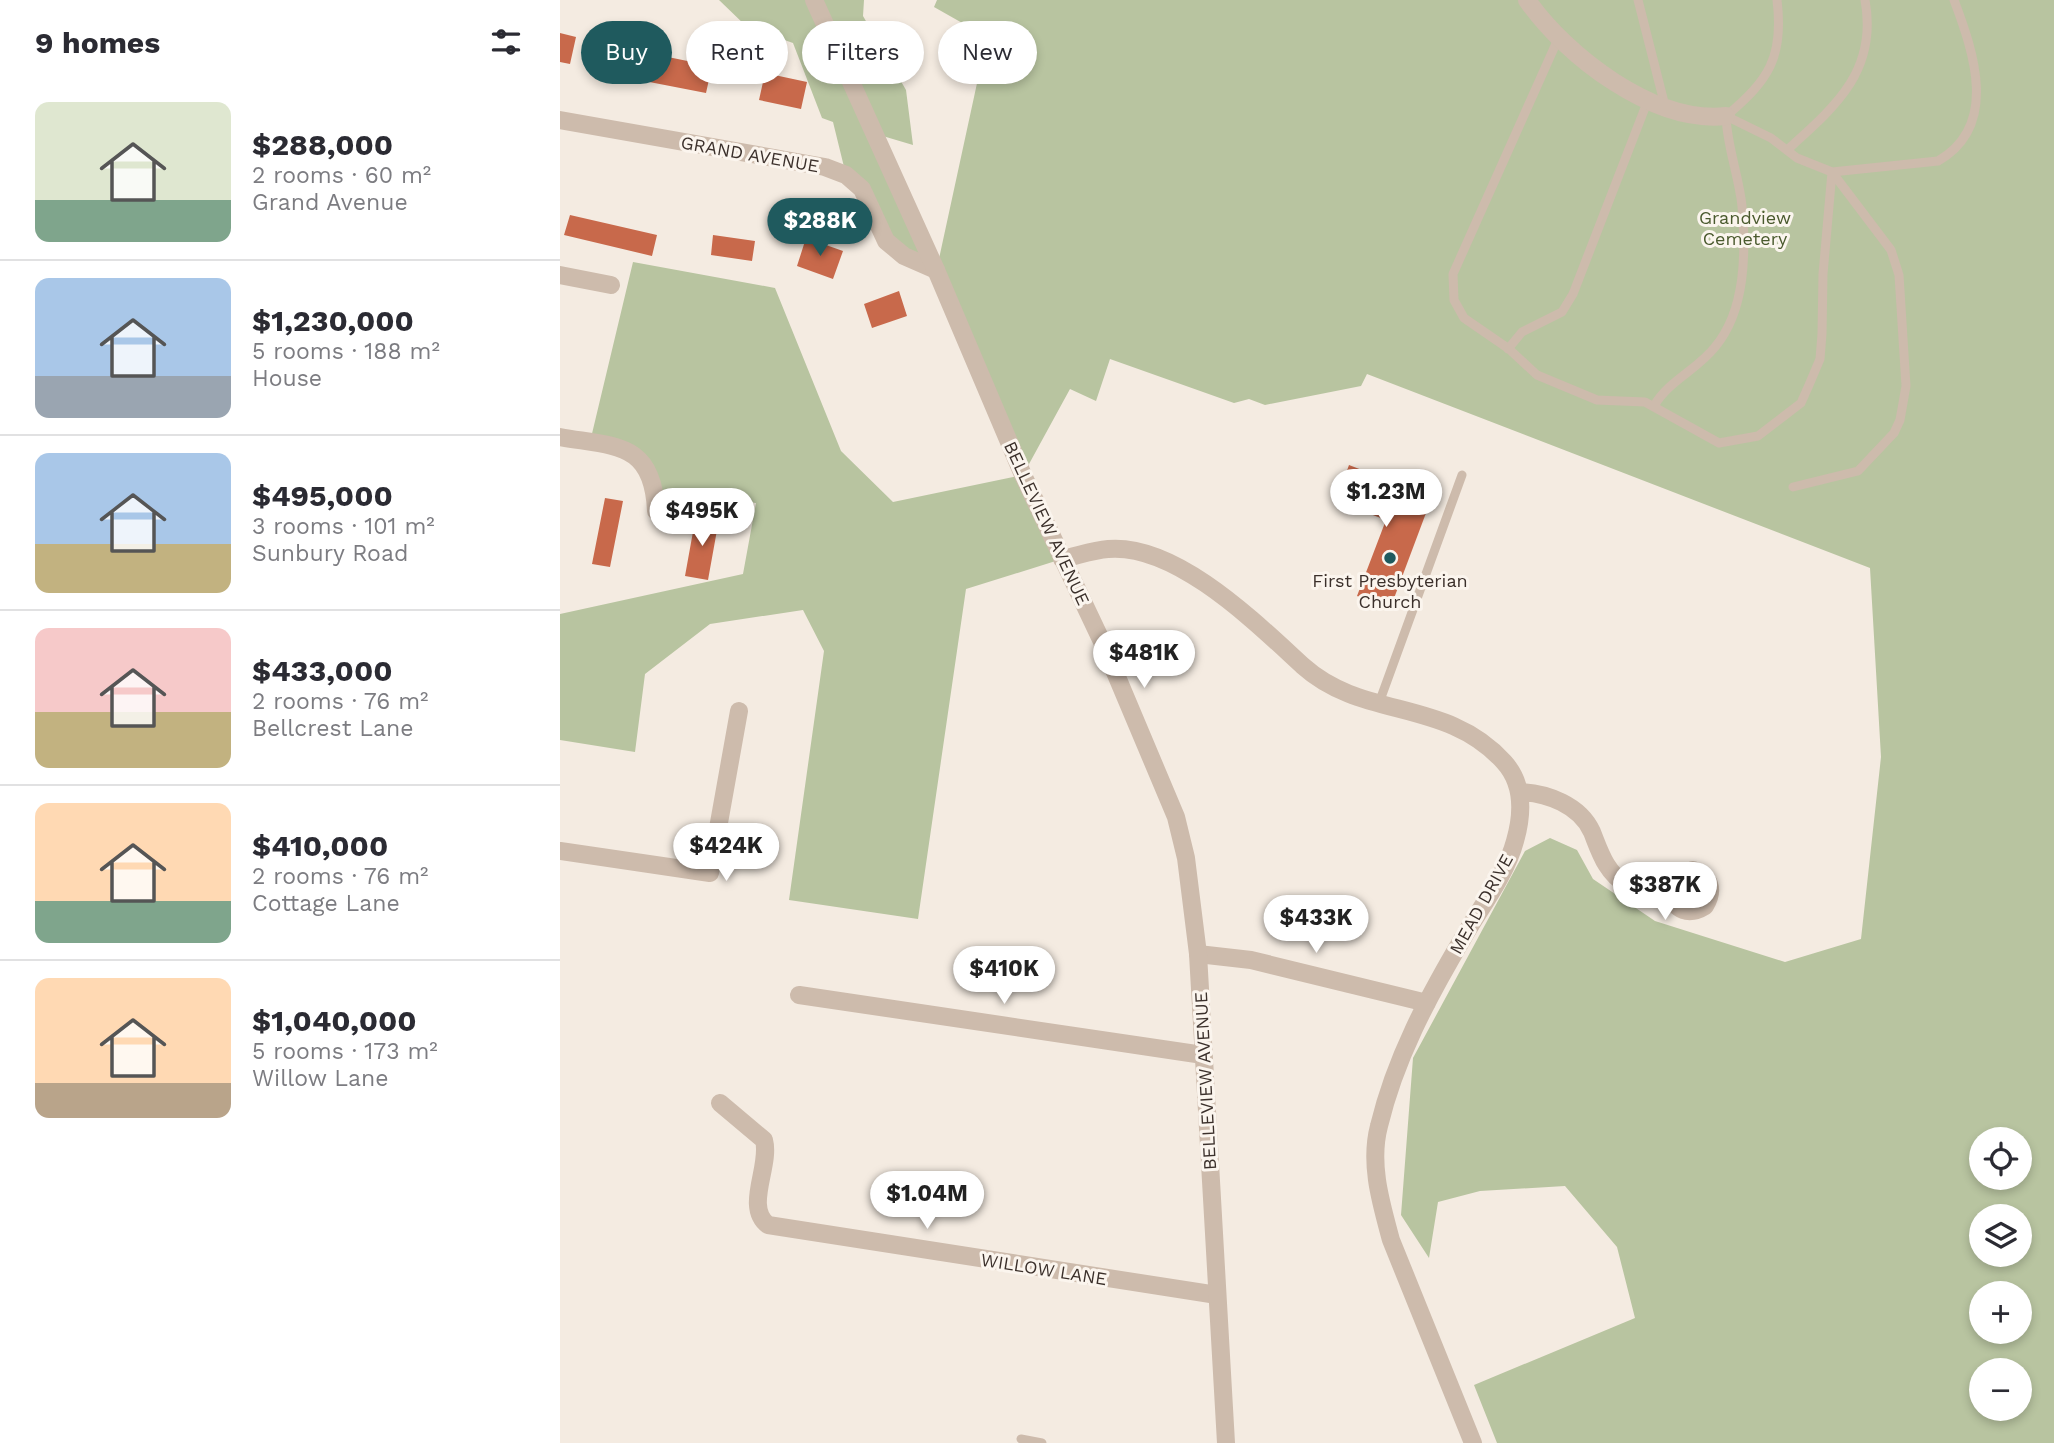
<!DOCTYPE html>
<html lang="en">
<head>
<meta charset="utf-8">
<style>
  body { margin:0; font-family:"Work Sans",sans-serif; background:#f2f2f3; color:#2b2b33; height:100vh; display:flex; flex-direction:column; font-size:26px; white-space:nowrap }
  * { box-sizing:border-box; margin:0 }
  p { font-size:23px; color:#7c7c81 }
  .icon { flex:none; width:38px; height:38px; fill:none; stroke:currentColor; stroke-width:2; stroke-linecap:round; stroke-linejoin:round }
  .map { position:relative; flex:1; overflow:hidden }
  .sheet { display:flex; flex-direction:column; background:#fff; width:560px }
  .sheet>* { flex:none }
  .top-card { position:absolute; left:21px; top:21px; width:665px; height:63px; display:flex; gap:14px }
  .tools { position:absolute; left:1409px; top:1127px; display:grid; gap:14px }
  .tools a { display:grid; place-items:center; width:63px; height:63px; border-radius:50%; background:#fff; box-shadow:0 4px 10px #0003; font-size:35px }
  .price { position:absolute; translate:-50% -60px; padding:0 16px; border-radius:24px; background:#fff; color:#222; font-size:23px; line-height:46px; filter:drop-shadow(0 2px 4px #0008) }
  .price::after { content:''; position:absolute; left:50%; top:42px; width:21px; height:16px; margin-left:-10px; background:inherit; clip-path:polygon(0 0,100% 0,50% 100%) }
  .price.on { background:#1f5a5e; color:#fff }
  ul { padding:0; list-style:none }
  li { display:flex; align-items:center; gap:21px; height:175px; padding:0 35px }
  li+li { border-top:2px solid #e1e1e2 }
  li span { display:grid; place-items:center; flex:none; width:196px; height:140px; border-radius:14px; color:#555 }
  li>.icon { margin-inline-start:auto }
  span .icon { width:84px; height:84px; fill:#fffc; stroke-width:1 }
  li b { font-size:30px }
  h2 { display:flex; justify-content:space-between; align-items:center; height:84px; padding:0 35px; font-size:30px }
  .chip { padding:0 24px; border-radius:32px; background:#fff; box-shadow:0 4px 10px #0003; font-size:24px; line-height:63px }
  .chip.on { background:#1f5a5e; color:#fff }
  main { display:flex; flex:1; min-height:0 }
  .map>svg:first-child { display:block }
</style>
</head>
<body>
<main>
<section class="sheet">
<h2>9 homes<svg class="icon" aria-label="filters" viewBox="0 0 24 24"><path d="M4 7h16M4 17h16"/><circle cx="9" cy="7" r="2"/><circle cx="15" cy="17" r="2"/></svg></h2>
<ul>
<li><span style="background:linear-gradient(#dfe7d0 70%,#7fa58c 0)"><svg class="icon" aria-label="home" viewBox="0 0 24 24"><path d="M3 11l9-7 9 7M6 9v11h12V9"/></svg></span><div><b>$288,000</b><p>2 rooms · 60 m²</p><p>Grand Avenue</p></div></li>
<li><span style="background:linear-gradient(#a9c7e8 70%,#9aa5b1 0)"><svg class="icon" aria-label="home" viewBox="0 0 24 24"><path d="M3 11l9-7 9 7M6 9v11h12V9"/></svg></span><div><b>$1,230,000</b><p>5 rooms · 188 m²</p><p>House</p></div></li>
<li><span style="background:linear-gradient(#a9c7e8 65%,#c2b280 0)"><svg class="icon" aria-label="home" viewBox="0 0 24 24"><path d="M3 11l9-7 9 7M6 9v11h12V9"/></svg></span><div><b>$495,000</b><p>3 rooms · 101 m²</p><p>Sunbury Road</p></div></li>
<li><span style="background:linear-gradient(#f6c9c9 60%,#c2b280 0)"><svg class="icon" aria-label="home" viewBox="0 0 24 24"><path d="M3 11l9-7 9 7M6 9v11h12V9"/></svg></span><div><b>$433,000</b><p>2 rooms · 76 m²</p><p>Bellcrest Lane</p></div></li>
<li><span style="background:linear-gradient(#ffd9b3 70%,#7fa58c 0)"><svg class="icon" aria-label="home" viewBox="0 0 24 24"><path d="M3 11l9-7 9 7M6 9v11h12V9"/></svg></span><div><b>$410,000</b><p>2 rooms · 76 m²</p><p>Cottage Lane</p></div></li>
<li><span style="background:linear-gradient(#ffd9b3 75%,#b9a48a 0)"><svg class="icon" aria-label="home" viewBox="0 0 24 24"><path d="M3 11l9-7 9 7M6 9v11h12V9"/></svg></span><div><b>$1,040,000</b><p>5 rooms · 173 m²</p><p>Willow Lane</p></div></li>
</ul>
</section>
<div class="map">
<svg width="1494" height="1443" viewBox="0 0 1494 1443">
  <rect width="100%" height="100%" fill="#f4ebe1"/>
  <path fill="#b8c4a0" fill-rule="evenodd" d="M 159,0 L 304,0 L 303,16 L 346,90 L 353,145 L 316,134 L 377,268 L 427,37 L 374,7 L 377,0 L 1494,0 L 1494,1443 L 937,1443 L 914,1385 L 1075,1318 L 1057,1247 L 1005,1186 L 920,1191 L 878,1202 L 869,1258 L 841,1215 L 853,1058 L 965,851 L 990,838 L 1017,850 L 1033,879 L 1095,921 L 1225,962 L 1301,939 L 1321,757 L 1310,568 L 807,374 L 801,386 L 705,405 L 689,399 L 674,403 L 550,359 L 536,401 L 510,389 L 463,475 L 502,559 L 406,589 L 358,919 L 229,900 L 264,651 L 243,610 L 150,624 L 85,674 L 75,752 L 0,740 L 0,614 L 183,574 L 196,503 L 95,490 L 83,461 L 30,442 L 73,262 L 215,288 L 281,451 L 333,502 L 463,475 L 376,270 L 344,256 L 286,175 L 273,122 L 262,118 L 233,43 L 187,27 ZM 1421,1139 L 1460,1139 L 1460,1178 L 1421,1178 ZM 1421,1216 L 1460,1216 L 1460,1255 L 1421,1255 ZM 1421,1293 L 1460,1293 L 1460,1332 L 1421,1332 ZM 1421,1370 L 1460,1370 L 1460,1409 L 1421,1409 Z"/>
  <path fill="#c8694b" d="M 0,33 L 16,37 L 10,64 L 0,62 Z
    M 49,45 L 152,66 L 146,93 L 43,73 Z
    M 205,73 L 247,82 L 241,109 L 199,100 Z
    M 10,215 L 97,235 L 92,256 L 4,235 Z
    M 153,235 L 195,241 L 192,261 L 151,255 Z
    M 246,238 L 283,251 L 273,279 L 237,266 Z
    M 339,291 L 347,316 L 312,328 L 304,304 Z
    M 789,465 L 872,497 L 830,609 L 797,596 L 826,520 L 776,501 Z
    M 45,498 L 63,501 L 50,567 L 32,564 Z
    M 136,515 L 159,519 L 148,580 L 125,576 Z"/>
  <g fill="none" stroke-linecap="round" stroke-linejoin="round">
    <path stroke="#cdbbac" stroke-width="9" d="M 1078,0 L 1105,106
      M 998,39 L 893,274 L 894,300 L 904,318 L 949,349 L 977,375 L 1037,400 L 1085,402 L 1159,443 L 1198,436 L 1241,403 L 1249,385 L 1260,359 L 1262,334 L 1263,274 L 1272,172
      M 1166,116 L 1211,138 L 1237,158 L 1272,172 L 1378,161 C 1439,126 1414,53 1394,0
      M 1166,116 C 1209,80 1224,57 1217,0
      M 1227,150 C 1275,107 1318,71 1305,0
      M 948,349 L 962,332 L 1002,312 L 1013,294 L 1088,100
      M 1094,406 C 1108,381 1137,370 1155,347 C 1186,310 1186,252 1182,206 C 1179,176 1167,147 1166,116
      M 1233,487 L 1298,471 L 1334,433 L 1340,420 L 1346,386 L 1339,275 L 1331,250 L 1272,172
      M 819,703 L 902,475
      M 461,1439 L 482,1443"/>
    <path stroke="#cdbbac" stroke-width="18" d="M 967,0 C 1006,56 1094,124 1166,116
      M 0,120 L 265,167 L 286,175 L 302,189 L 326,241 L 344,256 L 376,270
      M 0,275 L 51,285
      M 0,437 C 56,447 93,442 96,511
      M 502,559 C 517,556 533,550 548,549 C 616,543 696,623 743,666 C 803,720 887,698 944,762 C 964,784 963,813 955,841 C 946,875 920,908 903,938 C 868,997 835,1059 819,1126 C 809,1164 821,1203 831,1240 L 913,1443
      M 960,792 C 987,793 1020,805 1032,832 C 1040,852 1046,873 1067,885 C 1079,893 1095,892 1109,893 C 1115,911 1129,916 1145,906 C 1155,890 1150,876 1133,870 L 1115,876 L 1109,893
      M 0,851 L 150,873 L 179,711
      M 638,954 L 691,960 L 867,1003
      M 239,995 L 643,1055
      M 160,1103 L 204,1140 C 211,1166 184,1207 208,1225 L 657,1295"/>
    <path stroke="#cdbbac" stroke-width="18" d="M 254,0 L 376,270 L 463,475 L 544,646 L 616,817 L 626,858 L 638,954 L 666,1443"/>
  </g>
  <circle fill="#1f5a5e" stroke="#fbf5ee" stroke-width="2.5" cx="830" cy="558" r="7"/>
  <g text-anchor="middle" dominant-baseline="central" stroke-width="6" stroke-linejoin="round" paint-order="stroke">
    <g font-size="18" fill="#3b302b" stroke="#fbf5ee">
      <text transform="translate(190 154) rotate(10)">GRAND AVENUE</text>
      <text transform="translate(487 523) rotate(65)">BELLEVIEW AVENUE</text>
      <text transform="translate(921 904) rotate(-61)">MEAD DRIVE</text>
      <text transform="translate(645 1081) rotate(-93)">BELLEVIEW AVENUE</text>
      <text transform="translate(484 1269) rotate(9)">WILLOW LANE</text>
    </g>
    <g font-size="18" fill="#4a5a2e" stroke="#fbf5ee">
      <text x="1185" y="217">Grandview<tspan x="1185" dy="21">Cemetery</tspan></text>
    </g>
    <g font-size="18" fill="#3b302b" stroke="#fbf5ee">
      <text x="830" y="580">First Presbyterian<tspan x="830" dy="21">Church</tspan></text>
    </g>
  </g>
</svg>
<div class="tools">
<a><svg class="icon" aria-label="locate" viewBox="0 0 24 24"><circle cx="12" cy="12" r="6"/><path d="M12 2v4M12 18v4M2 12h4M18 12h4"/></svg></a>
<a><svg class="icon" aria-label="layers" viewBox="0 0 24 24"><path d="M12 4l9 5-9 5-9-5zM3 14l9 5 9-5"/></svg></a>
<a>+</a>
<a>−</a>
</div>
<b class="price on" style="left:260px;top:258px">$288K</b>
<b class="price" style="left:826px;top:529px">$1.23M</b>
<b class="price" style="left:142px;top:548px">$495K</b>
<b class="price" style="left:584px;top:690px">$481K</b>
<b class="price" style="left:166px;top:883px">$424K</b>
<b class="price" style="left:1105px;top:922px">$387K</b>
<b class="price" style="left:756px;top:955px">$433K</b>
<b class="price" style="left:444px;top:1006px">$410K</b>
<b class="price" style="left:367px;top:1231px">$1.04M</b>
<div class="top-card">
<a class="chip on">Buy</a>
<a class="chip">Rent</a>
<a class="chip">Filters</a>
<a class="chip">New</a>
</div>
</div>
</main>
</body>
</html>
